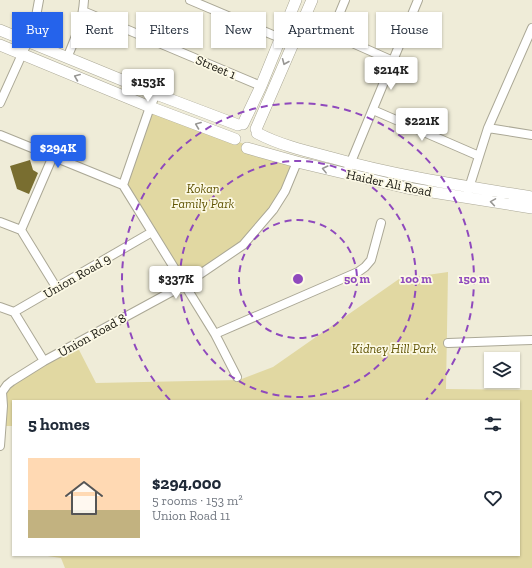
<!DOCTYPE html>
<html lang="en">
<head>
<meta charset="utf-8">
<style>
  body { margin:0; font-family:"Zilla Slab",serif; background:#f2f2f3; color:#1f2937; height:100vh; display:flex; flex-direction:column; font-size:15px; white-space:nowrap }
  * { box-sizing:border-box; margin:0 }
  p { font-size:13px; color:#747a83 }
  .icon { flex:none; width:22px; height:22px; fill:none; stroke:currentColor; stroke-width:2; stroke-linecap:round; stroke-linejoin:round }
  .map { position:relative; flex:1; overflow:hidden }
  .drawer { position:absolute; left:12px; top:400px; width:508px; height:156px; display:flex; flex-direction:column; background:#fff; border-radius:0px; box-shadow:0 1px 3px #0004 }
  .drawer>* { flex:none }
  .guide { position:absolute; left:12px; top:12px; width:508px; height:36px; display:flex; gap:8px }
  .controls { position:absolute; left:484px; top:352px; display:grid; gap:8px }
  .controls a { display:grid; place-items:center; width:36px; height:36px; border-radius:0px; background:#fff; box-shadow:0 1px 3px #0004; font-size:20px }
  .price { position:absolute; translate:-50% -34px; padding:0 9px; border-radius:4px; background:#fff; color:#222; font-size:13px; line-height:26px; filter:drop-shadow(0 1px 2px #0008) }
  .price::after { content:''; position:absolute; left:50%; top:24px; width:12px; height:9px; margin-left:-6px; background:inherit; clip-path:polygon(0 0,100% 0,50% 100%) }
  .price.selected { background:#2563eb; color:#fff }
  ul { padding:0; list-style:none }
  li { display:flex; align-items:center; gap:12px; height:100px; padding:0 16px }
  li+li { border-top:1px solid #e0e1e3 }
  li span { display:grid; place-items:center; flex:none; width:112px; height:80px; border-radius:0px; color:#555 }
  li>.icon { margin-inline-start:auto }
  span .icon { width:48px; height:48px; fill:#fffc; stroke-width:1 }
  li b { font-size:17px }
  h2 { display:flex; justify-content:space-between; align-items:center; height:48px; padding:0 16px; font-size:17px }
  .chip { padding:0 14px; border-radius:0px; background:#fff; box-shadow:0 1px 3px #0004; font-size:14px; line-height:36px }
  .chip.selected { background:#2563eb; color:#fff }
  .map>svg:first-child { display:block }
</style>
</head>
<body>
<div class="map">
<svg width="532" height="568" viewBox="0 0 532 568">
  <rect width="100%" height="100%" fill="#efecd8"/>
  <path fill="#e1d8a2" d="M 150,107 L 264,152 L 297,162 L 285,191 L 243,245 L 184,285 L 123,185 Z
    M 448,272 L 446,389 L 532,390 L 532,568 L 65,568 L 61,558 L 41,555 L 519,555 L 519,401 L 13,401 L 13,426 L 2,426 L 2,392 L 76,344 L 96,383 L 239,380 L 273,367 L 399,279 Z"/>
  <path fill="#796e30" d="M 30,160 L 33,170 L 38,173 L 29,194 L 17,189 L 10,166 Z"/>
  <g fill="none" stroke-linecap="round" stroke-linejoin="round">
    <defs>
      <path id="street" d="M 190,0 L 280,38
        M 83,11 L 261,86
        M 303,21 L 393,61
        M 331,34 L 345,0
        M 67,58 C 75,39 83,21 84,0
        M 0,103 L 28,41 L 35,22 L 39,0
        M 373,110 L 479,156
        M 488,128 L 532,135
        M 0,135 L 123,185
        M 53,156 L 21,230 L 56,287
        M 346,174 L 418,0
        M 123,185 L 215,334 L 237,377
        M 123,185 L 150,107 L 156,94
        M 468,191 L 488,128 L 532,28
        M 0,222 L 21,230
        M 0,307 L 14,312 L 152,232
        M 14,312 L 44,361
        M 215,334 L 358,272 L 365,267 L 371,260 L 381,223
        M 448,343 L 532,340
        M 2,392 L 7,385 L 12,381 L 44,361 L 184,285 L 243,245 L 273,210 L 285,191 L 297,162
        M 0,446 L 3,406 L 2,392"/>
      <path id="secondary" d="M 0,30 L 156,94 L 238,125
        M 0,45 L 150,107 L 235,139
        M 243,124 L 261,86 L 296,0
        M 256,129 L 312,0
        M 257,133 C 280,145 305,151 329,157 C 396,176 464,186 532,197
        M 247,148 L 297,162 L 407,188 L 532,208"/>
    </defs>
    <use href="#street" stroke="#aba896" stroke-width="10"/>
    <use href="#secondary" stroke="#aba896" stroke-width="12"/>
    <use href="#street" stroke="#fff" stroke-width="8"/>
    <use href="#secondary" stroke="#fff" stroke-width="11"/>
  </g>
  <defs><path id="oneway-chevron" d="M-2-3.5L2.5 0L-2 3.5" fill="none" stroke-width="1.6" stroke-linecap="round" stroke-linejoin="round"/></defs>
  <g stroke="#989794">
    <use href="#oneway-chevron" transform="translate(285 62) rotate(113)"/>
    <use href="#oneway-chevron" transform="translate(77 77) rotate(-158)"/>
    <use href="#oneway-chevron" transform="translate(198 125) rotate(-159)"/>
    <use href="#oneway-chevron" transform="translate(325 169) rotate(-166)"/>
    <use href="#oneway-chevron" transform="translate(493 202) rotate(-171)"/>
  </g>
  <g fill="none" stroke="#8f49bd" stroke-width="2" stroke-dasharray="7 5">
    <circle cx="298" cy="279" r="59"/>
    <circle cx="298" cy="279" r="118"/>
    <path d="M170 400A176 176 0 1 1 426 400"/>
  </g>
  <g text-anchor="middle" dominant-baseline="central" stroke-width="3.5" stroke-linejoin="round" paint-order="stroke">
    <g font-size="13" fill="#191811" stroke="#fcf9e5">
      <text transform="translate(216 67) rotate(23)">Street 1</text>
      <text transform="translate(389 183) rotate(12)">Haider Ali Road</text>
      <text transform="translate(77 276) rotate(-30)">Union Road 9</text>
      <text transform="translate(92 335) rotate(-29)">Union Road 8</text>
    </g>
    <g font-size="13" font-style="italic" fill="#625607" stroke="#fcf9e5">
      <text x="203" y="188">Kokan<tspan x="203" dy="15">Family Park</tspan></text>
      <text x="394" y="348">Kidney Hill Park</text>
    </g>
  </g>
  <circle cx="298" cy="279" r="6" fill="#8f49bd" stroke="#fcf9e5" stroke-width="2"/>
  <g font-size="12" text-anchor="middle" font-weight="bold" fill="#8f49bd" stroke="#fcf9e5" stroke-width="3.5" stroke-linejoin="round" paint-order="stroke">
    <text x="357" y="283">50 m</text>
    <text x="416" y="283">100 m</text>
    <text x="474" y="283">150 m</text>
  </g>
</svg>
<div class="controls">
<a><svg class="icon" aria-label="layers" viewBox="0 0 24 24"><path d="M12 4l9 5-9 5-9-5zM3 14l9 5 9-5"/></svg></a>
</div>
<b class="price" style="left:391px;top:91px">$214K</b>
<b class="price" style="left:148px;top:103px">$153K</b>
<b class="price" style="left:422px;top:142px">$221K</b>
<b class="price selected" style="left:58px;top:169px">$294K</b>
<b class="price" style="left:176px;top:300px">$337K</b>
<div class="guide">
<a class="chip selected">Buy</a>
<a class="chip">Rent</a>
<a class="chip">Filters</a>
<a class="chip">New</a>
<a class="chip">Apartment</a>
<a class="chip">House</a>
</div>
<section class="drawer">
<h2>5 homes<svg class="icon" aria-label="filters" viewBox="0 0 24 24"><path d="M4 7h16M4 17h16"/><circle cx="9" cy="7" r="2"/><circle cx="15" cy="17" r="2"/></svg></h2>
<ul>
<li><span style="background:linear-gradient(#ffd9b3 65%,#c2b280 0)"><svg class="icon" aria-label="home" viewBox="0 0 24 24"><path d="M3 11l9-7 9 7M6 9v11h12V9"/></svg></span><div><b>$294,000</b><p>5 rooms · 153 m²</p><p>Union Road 11</p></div><svg class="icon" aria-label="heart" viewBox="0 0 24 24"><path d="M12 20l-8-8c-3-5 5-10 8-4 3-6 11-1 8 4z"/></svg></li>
</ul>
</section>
</div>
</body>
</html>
